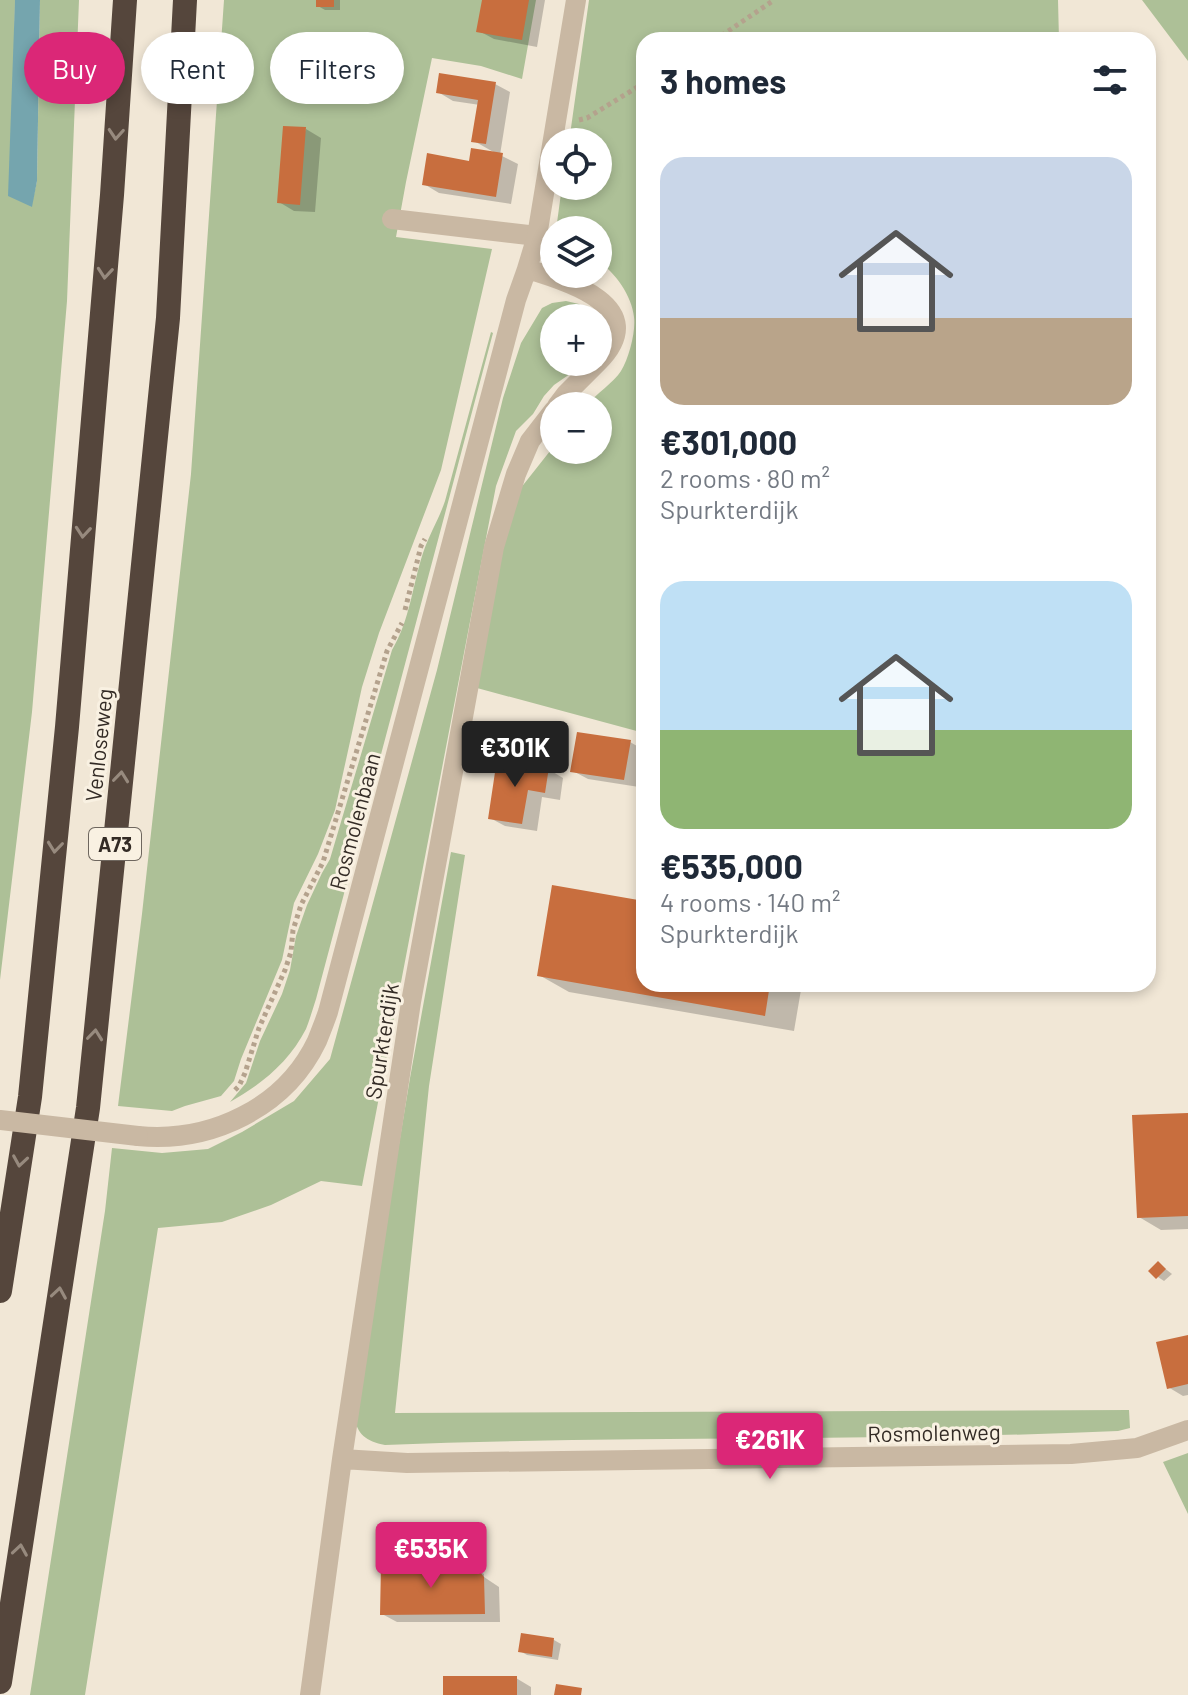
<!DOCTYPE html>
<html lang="en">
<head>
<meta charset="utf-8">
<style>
  body { margin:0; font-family:Barlow,sans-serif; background:#f6f6f7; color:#1f2937; height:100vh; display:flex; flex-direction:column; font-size:30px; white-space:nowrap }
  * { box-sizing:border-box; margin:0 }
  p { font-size:26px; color:#747a83 }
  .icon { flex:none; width:44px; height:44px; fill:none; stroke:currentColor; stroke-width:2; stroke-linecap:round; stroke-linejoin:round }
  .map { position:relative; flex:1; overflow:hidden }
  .details { position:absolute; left:636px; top:32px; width:520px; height:960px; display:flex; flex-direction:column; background:#fff; border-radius:24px; box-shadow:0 4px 12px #0003 }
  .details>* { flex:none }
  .top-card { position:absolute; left:24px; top:32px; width:492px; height:72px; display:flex; gap:16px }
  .controls { position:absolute; left:540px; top:128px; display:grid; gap:16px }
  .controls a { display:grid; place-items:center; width:72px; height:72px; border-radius:50%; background:#fff; box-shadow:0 4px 12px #0003; font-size:40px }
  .price { position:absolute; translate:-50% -68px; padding:0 18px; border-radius:8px; background:#db2777; color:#fff; font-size:26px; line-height:52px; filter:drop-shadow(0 2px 4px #0008) }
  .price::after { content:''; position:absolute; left:50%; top:48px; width:24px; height:18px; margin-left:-12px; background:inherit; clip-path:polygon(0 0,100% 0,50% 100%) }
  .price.active { background:#222; color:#fff }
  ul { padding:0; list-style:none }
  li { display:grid; align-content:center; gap:16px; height:424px; padding:0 24px }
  li span { display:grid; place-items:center; height:248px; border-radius:24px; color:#555 }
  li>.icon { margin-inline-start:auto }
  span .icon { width:144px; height:144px; fill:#fffc; stroke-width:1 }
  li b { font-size:34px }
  h2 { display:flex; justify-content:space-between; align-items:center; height:96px; padding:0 24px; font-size:34px }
  .pill { padding:0 28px; border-radius:36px; background:#fff; box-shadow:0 4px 12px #0003; font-size:28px; line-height:72px }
  .pill.active { background:#db2777; color:#fff }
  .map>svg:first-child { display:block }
</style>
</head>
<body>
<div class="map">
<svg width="1188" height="1695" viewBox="0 0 1188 1695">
  <rect width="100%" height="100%" fill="#f1e7d6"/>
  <path fill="#adc097" d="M 0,0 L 15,0 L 14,72 L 31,207 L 37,181 L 40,0 L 79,0 L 67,301 L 32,712 L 0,980 Z
    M 224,0 L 536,0 L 522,79 L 481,66 L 432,58 L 406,182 L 396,237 L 492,249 L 441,470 L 379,633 L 362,687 L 335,810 L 318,854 L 294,903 L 282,960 L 241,1059 L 234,1081 L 221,1096 L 185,1106 L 172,1111 L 118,1106 L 142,914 L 191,474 Z
    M 589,0 L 1058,0 L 1059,40 L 644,40 L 644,733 L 477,688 L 507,526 L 520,489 L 554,446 L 554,450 L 598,450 L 598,406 L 586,406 C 596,394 614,382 621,371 C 629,358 636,331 634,317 C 632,296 615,272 598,261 L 598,230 L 556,230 L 562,186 L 598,186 L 598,142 L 569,142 Z
    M 1142,0 L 1188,0 L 1188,61 Z
    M 566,301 L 579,304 L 591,318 L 554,318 L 554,362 L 583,362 L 580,367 L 554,385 L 544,396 L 533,414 L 516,431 L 496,486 L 362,1186 L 321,1181 L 271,1205 L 222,1222 L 158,1228 L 85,1695 L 30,1695 L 105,1211 L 112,1148 L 162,1153 L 208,1149 L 242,1132 L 294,1101 L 330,1059 L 437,670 L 503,398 L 521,343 L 542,308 L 552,303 Z
    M 491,332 L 493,333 L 316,999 C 313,1008 310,1019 306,1029 C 289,1062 262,1084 230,1102 L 246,1083 L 260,1041 L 282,994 L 290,970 L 296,936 L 307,905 L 322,873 L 330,859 L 392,650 C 410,620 412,587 423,553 C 429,535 439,519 445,501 Z
    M 451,852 L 465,855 L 429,1086 L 395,1413 L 1129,1410 L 1130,1428 L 1118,1431 C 874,1442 629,1435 385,1445 C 366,1441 357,1435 354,1415 L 410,1078 Z
    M 1188,1453 L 1188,1514 L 1163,1462 Z"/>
  <path fill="#75a5ae" d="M 15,0 L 40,0 L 37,181 L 32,207 L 8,196 Z"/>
  <path fill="#0003" d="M 318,0 L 340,0 L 340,10 L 325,10 L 318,6 Z
    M 484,0 L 545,0 L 537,47 L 494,39 L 479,31 Z
    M 495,84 L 510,92 L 500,155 L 518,164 L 511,204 L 439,193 L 424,184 L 470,163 L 497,154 L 474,141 L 480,105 L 453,101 L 438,92 Z
    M 306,129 L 321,138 L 315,212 L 294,211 L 279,202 Z
    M 630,742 L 644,750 L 639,787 L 588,779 L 573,771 Z
    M 548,769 L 563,778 L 560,800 L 542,797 L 537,831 L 505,826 L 490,818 Z
    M 644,903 L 644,984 L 802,984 L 794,1031 L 569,992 L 539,975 Z
    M 1188,1115 L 1188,1229 L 1161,1230 L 1139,1217 Z
    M 1158,1263 L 1172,1274 L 1164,1281 L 1158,1277 Z
    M 1188,1338 L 1188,1395 L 1183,1396 L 1168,1387 Z
    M 469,1566 L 484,1574 L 484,1577 L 499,1587 L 500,1622 L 397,1622 L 382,1614 Z
    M 523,1636 L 554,1640 L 561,1644 L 558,1660 L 527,1655 L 520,1651 Z
    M 516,1678 L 531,1687 L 531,1695 L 445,1695 Z"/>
  <path fill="#c86e3e" d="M 316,0 L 334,0 L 334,7 L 316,7 Z
    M 482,0 L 529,0 L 522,40 L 476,32 Z
    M 439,73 L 496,82 L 486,144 L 471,142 L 478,100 L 436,93 Z
    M 283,126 L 306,127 L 300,205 L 277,203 Z
    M 471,148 L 503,153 L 496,197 L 422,185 L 427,153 L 469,161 Z
    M 577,732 L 631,740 L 624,780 L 570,772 Z
    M 497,759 L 549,767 L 545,793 L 528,790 L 522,824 L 488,819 Z
    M 552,885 L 644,901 L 644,984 L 770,984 L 765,1016 L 537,976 Z
    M 1188,1113 L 1188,1216 L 1137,1218 L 1132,1115 Z
    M 1158,1261 L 1166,1269 L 1156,1279 L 1148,1271 Z
    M 1188,1335 L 1188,1384 L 1167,1389 L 1156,1342 Z
    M 470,1564 L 470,1573 L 480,1572 L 484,1577 L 485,1614 L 380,1615 L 381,1565 Z
    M 521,1633 L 554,1638 L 552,1657 L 518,1652 Z
    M 443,1676 L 517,1676 L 517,1695 L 443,1695 Z
    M 556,1684 L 582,1688 L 581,1695 L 554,1695 Z"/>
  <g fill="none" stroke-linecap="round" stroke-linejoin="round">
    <path stroke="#b4a28d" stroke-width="5" stroke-dasharray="4 4" stroke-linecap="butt" d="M 715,40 L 774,0
      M 579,120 L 587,118 L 644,83
      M 405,610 L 421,546 L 425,539
      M 235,1090 L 239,1086 L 245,1073 L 259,1028 L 285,970 L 291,952 L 293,930 L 301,905 L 323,862 L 387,651 L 402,623"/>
    <path stroke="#c9b8a3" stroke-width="20" d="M 392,219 L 537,236"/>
    <path stroke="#c9b8a3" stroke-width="20" d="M 576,0 L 537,236 L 527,269 C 568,281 653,307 598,362
      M 557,406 L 566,394 L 598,362
      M 138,1136 C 211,1143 285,1108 317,1041 C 321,1031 325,1021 328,1012 L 516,300 L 527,269
      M 342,1459 L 407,1463 L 1071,1454 L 1137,1448 L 1188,1430
      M 310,1695 L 342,1459 L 411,1002 L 494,547 L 516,474 L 530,441 L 554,410"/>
    <path stroke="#55463c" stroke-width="24" d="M 0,1291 L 30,1097 L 67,727 L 112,195 L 125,0
      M 0,1682 L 88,1108 L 168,318 L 185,0"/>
    <path stroke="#c9b8a3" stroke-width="20" d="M 0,1120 L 138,1136"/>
  </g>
  <defs><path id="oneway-chevron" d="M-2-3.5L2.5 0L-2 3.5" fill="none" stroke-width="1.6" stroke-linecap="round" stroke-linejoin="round" transform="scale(2)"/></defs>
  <g stroke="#978a7e">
    <use href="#oneway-chevron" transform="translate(116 134) rotate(94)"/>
    <use href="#oneway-chevron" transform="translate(105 273) rotate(95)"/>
    <use href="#oneway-chevron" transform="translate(83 532) rotate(95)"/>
    <use href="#oneway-chevron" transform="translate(121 777) rotate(-84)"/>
    <use href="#oneway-chevron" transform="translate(55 847) rotate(96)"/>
    <use href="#oneway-chevron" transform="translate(95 1035) rotate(-84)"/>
    <use href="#oneway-chevron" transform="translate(20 1161) rotate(99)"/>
    <use href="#oneway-chevron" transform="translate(59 1293) rotate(-81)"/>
    <use href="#oneway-chevron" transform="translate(20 1550) rotate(-81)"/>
  </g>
  <g text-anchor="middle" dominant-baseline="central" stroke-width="6" stroke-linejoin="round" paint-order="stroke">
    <rect fill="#f9f1e2" stroke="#6e665e" stroke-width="2" x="89" y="828" width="52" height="32" rx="6"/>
    <g font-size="20" font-weight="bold" fill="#332b25">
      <text x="115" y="844">A73</text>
    </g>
    <g font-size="22" fill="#332b25" stroke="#f9f1e2">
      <text transform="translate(98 745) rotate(-84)">Venloseweg</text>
      <text transform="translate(354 821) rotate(-75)">Rosmolenbaan</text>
      <text transform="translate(381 1041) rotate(-81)">Spurkterdijk</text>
      <text transform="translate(934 1432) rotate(-1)">Rosmolenweg</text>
    </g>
  </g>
</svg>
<div class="controls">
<a><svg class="icon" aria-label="locate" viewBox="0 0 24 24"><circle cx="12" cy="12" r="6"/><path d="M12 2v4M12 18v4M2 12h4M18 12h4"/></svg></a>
<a><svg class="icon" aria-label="layers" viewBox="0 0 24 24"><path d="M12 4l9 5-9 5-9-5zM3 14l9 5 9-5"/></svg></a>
<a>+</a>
<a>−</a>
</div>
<b class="price active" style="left:515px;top:789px">€301K</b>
<b class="price" style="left:770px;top:1481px">€261K</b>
<b class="price" style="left:431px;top:1590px">€535K</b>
<div class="top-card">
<a class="pill active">Buy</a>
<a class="pill">Rent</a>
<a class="pill">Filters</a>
</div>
<section class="details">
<h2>3 homes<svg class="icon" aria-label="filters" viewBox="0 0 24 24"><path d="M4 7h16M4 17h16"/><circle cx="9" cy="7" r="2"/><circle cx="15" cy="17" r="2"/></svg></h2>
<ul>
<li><span style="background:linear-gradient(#c9d6e8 65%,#b9a48a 0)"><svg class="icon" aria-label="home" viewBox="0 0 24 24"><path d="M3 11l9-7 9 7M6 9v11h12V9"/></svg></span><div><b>€301,000</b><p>2 rooms · 80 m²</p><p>Spurkterdijk</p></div></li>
<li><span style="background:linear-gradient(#bfe0f5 60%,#8fb573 0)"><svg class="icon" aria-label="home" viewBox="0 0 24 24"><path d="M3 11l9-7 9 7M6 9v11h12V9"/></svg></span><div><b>€535,000</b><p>4 rooms · 140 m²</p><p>Spurkterdijk</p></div></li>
</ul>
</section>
</div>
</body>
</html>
